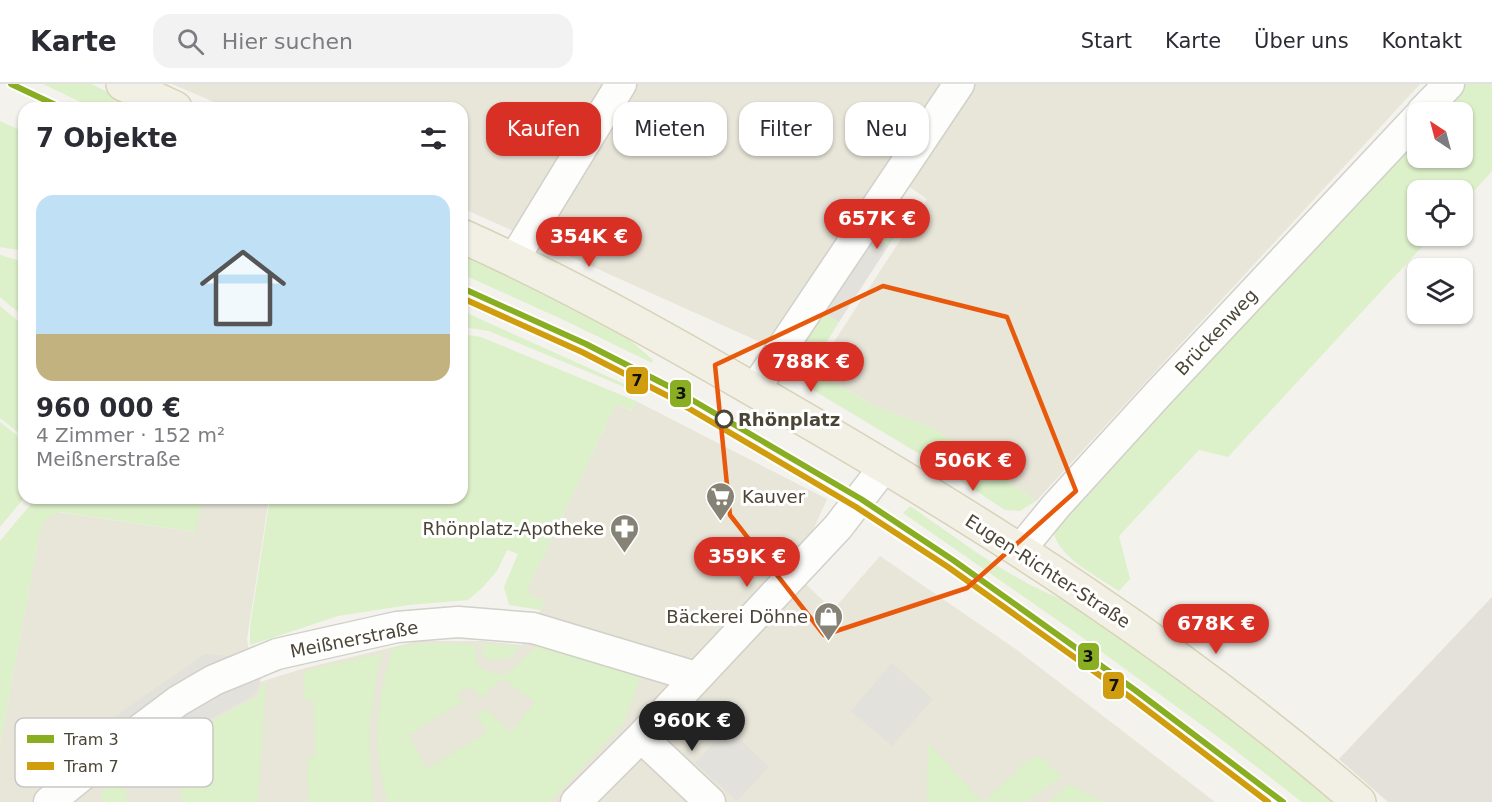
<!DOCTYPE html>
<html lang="de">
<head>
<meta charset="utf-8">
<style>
  body { margin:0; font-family:"DejaVu Sans",sans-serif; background:#f2f2f3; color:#2b2b33; height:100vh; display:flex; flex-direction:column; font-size:22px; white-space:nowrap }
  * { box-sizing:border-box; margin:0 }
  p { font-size:20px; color:#7c7c81 }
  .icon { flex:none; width:33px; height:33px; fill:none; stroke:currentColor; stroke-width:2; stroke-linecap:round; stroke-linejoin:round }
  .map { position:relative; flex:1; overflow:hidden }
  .sheet { position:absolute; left:18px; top:18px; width:450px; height:402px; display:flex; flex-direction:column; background:#fff; border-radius:18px; box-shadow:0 2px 4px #0004 }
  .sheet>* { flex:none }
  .guide { position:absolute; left:486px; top:18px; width:570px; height:54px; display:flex; gap:12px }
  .needle { width:39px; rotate:324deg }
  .fabs { position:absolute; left:1407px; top:18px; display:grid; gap:12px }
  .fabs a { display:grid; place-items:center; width:66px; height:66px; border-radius:12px; background:#fff; box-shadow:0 2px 4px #0004; font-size:30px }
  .price { position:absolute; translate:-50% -51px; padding:0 14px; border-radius:21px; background:#d93025; color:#fff; font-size:20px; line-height:39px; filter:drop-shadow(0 2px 3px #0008) }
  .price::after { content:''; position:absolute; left:50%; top:36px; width:18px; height:14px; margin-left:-9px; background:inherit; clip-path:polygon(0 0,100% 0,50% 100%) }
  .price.selected { background:#222; color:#fff }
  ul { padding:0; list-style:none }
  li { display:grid; align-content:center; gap:12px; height:318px; padding:0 18px }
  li+li { border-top:2px solid #e1e1e2 }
  li span { display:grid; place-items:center; height:186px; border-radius:18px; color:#555 }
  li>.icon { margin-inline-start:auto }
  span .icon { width:108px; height:108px; fill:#fffc; stroke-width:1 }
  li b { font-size:26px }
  h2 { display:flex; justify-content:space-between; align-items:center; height:72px; padding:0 18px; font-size:26px }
  .pill { padding:0 21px; border-radius:18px; background:#fff; box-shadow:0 2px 4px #0004; font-size:21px; line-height:54px }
  .pill.selected { background:#d93025; color:#fff }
  header { display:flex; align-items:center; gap:36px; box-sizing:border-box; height:84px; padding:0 30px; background:#fff; border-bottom:2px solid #e1e1e2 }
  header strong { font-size:28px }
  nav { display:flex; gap:33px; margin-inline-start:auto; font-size:21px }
  .search { width:420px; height:54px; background:#f2f2f3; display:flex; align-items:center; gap:15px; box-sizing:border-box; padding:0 21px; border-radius:18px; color:#7c7c81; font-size:22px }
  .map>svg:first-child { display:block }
</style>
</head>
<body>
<header>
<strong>Karte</strong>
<div class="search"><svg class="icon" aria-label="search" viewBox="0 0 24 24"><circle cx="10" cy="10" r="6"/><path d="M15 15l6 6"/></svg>Hier suchen</div>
<nav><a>Start</a><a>Karte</a><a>Über uns</a><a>Kontakt</a></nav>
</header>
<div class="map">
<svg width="1492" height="718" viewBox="0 0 1492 718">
  <rect width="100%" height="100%" fill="#f3f2ec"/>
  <path fill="#e8e5d9" d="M 172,0 L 943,0 L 769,262 L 462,124 L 462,24 L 228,24 Z
    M 975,0 L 1420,0 L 1036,417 L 933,344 L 871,320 L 815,287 L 927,115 L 907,101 Z
    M 636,317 L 827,415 L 794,489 L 833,526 L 880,472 L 1017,566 L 1215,718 L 0,718 L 0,660 L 44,426 L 194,448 L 203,414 L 269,414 L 247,555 L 254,600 L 305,584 L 419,557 L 483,557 L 522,561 L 545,517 L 526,508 L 616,320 L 632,327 Z"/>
  <path fill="#e4e1da" d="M 1492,513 L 1492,718 L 1388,718 L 1339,675 Z"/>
  <path fill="#dcf0ca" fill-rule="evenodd" d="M 43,0 L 91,0 L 141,24 L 93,24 Z
    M 1457,0 L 1492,0 L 1492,87 L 1463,119 L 1462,106 L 1418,106 L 1418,152 L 1432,152 L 1228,373 L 1199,366 L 1119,452 L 1130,495 L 1119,507 C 1097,492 1054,472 1053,443 L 1417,43 L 1418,74 L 1462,74 L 1462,28 L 1431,28 Z
    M 0,37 L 24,48 L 24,167 L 0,163 Z
    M 898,116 L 912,126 L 889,161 L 878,154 L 881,149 L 877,145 Z
    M 462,169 L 601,231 L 653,276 L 652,279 L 568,238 L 462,190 Z
    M 0,171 L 24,178 L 24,233 L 0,213 Z
    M 0,222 L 24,242 L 24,353 L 0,334 Z
    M 462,227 L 640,307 L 639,309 L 489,247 L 462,243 Z
    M 822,228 L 839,238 L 811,284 L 807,286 L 801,286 L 793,281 L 794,272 Z
    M 462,250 L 481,253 L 636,317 L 633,327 L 616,320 L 526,508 L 545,517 L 540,526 L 509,521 L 504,503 L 518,470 L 507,466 L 497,487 L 482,504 L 468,516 L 409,521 L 338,532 L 250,561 L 250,543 L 270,414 L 462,414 Z
    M 815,287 L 871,320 L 933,344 L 1036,417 L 1020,427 L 1005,426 L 918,369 L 813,306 L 810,297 Z
    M 0,338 L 24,357 L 24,414 L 0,443 Z
    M 36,414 L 203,414 L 195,448 L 60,428 L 50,433 L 41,442 L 0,660 L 0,457 Z
    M 910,422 C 962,457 1013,499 1072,519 L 1233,634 L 1337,718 L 1302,718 L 1218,653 L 1076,549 L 903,429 Z
    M 422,559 L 475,560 C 475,589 485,587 506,591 L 540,559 L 635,590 L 640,595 L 624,639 L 550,718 L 388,718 C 371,671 377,611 393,564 ZM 503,594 L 535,618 L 511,647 L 485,625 L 477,633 L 487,648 L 427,685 L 409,651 L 463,617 L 458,610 L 469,602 L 481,614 Z
    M 484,559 L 520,563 L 510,574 L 486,576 L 482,570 Z
    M 383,569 L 377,588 L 369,649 L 373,718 L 308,718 L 307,673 L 315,672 L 314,616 L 303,616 L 305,587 Z
    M 266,599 L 258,718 L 182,718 L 177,681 L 162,682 L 161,674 L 143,675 L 140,659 L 165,640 L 168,650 L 174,657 L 258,612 L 261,602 Z
    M 928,659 L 983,718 L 1026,678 L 1038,671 L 1062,693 L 1026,718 L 927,718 Z
    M 124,692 L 127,718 L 105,718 L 99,710 Z
    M 1069,700 L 1105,718 L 1048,718 Z"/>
  <path fill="#e2e1db" d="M 873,151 L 889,161 L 839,238 L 822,228 Z
    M 205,570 L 241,573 L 86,673 L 94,647 Z
    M 892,579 L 933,615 L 892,662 L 851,627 Z
    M 263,588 L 256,610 L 176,654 L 169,650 L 169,639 Z
    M 728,644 L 769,683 L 737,717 L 695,679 Z"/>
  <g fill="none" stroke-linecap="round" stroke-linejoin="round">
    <defs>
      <path id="minor" d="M 1422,28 L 1449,0
        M 514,175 L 621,0
        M 754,306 L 959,0
        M 1019,467 L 1056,422 L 1158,310 L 1418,33
        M 641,653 L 710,718
        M 49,718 L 130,653 L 178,617 L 214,596 L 277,570 L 397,543 L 458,538 L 533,544 L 696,593
        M 576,718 L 641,653 L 838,443 L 885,382"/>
      <path id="major" d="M 123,0 L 175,24
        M 462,152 C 576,203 684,265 792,328 C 991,443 1185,567 1359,718"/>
    </defs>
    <use href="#minor" stroke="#d1d0c9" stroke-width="33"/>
    <use href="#major" stroke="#d8d2b7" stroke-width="36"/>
    <use href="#minor" stroke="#fdfdfc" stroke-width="30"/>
    <use href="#major" stroke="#f2f0e4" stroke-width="33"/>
    <defs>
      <path id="tram-1" d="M 11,0 L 62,24
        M 462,204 L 586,260 L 670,303 L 861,415 L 953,476 L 1135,606 L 1283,718"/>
      <path id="tram-2" d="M 462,214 L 582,268 L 666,311 L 856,423 L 948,483 L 1130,613 L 1268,718"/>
    </defs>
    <use href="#tram-1" stroke="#fff" stroke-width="10"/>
    <use href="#tram-2" stroke="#fff" stroke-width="10"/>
    <use href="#tram-1" stroke="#8aae22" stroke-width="6"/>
    <use href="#tram-2" stroke="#cf9d0e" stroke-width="6"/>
  </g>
  <path fill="none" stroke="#e8590c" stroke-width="4.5" stroke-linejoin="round" d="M 883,202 L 1007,233 L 1076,407 L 967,504 L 824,551 L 730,431 L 715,281 Z"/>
  <defs>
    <symbol id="supermarket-pin" viewBox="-11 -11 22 30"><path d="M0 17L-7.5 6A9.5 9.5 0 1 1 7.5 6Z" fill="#868276" stroke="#fff"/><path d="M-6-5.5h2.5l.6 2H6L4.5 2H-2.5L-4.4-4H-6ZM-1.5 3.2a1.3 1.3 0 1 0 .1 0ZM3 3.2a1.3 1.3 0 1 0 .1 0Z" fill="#fff"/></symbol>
    <symbol id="pharmacy-pin" viewBox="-11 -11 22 30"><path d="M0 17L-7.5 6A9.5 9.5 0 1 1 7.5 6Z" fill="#868276" stroke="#fff"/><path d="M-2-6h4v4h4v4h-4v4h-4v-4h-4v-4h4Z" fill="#fff"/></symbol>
    <symbol id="shop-pin" viewBox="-11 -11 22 30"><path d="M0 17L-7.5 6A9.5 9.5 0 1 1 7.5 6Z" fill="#868276" stroke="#fff"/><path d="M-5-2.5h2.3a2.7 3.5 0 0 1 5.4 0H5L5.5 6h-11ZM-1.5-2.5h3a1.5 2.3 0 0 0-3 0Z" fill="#fff"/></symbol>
  </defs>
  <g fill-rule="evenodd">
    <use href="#supermarket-pin" x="704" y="396" width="33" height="45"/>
    <use href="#pharmacy-pin" x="608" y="428" width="33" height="45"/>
    <use href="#shop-pin" x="812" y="516" width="33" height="45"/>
  </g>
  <circle fill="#fff" stroke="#4b4536" stroke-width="3" cx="724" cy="335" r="8"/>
  <g text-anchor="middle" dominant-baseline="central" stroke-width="6" stroke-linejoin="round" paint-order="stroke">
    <g font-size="18" fill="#4b4536" stroke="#fff">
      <text transform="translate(1216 248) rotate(-47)">Brückenweg</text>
      <text transform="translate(1048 487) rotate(33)">Eugen-Richter-Straße</text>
      <text transform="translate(354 555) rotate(-11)">Meißnerstraße</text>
    </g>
    <g font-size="18" font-weight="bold" fill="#4b4536" stroke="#fff" text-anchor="start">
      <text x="738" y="335">Rhönplatz</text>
    </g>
    <g font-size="18" fill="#4b4536" stroke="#fff" text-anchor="end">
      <text x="742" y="412" text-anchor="start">Kauver</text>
      <text x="604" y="444">Rhönplatz-Apotheke</text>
      <text x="808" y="532">Bäckerei Döhne</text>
    </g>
  </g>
  <rect x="15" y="634" width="198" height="69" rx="9" fill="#fff" stroke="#c9c7c3" stroke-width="1.5"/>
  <rect x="27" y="651" width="27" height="8" fill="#8aae22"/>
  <rect x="27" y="678" width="27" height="8" fill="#cf9d0e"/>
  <g font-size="16" fill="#4b4536">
    <text x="64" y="661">Tram 3</text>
    <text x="64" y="688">Tram 7</text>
  </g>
  <g stroke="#fff" stroke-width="2">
    <rect x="625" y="282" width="24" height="29" rx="6" fill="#cf9d0e"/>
    <rect x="669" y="295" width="23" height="29" rx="6" fill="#8aae22"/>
    <rect x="1077" y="558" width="23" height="29" rx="6" fill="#8aae22"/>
    <rect x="1102" y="587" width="23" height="29" rx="6" fill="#cf9d0e"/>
  </g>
  <g font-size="16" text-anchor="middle" font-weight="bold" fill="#111">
    <text x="637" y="302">7</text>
    <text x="681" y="315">3</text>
    <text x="1088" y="578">3</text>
    <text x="1114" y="607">7</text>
  </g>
</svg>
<div class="fabs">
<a><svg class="needle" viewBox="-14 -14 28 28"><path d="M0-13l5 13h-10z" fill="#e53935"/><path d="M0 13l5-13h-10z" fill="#7c7c81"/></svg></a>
<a><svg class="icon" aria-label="locate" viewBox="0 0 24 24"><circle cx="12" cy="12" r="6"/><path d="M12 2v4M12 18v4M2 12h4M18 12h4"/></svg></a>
<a><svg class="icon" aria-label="layers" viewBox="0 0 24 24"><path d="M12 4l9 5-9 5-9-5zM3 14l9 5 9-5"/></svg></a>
</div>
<b class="price" style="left:877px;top:166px">657K €</b>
<b class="price" style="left:589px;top:184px">354K €</b>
<b class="price" style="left:811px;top:309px">788K €</b>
<b class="price" style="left:973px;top:408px">506K €</b>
<b class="price" style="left:747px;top:504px">359K €</b>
<b class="price" style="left:1216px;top:571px">678K €</b>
<b class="price selected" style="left:692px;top:668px">960K €</b>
<div class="guide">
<a class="pill selected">Kaufen</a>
<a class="pill">Mieten</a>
<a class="pill">Filter</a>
<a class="pill">Neu</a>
</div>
<section class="sheet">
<h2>7 Objekte<svg class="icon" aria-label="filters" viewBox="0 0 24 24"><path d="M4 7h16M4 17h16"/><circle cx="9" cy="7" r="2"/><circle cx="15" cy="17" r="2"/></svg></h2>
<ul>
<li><span style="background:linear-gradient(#bfe0f5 75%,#c2b280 0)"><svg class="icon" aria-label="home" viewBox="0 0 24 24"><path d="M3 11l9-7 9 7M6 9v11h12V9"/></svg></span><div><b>960 000 €</b><p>4 Zimmer · 152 m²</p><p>Meißnerstraße</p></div></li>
</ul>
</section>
</div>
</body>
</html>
